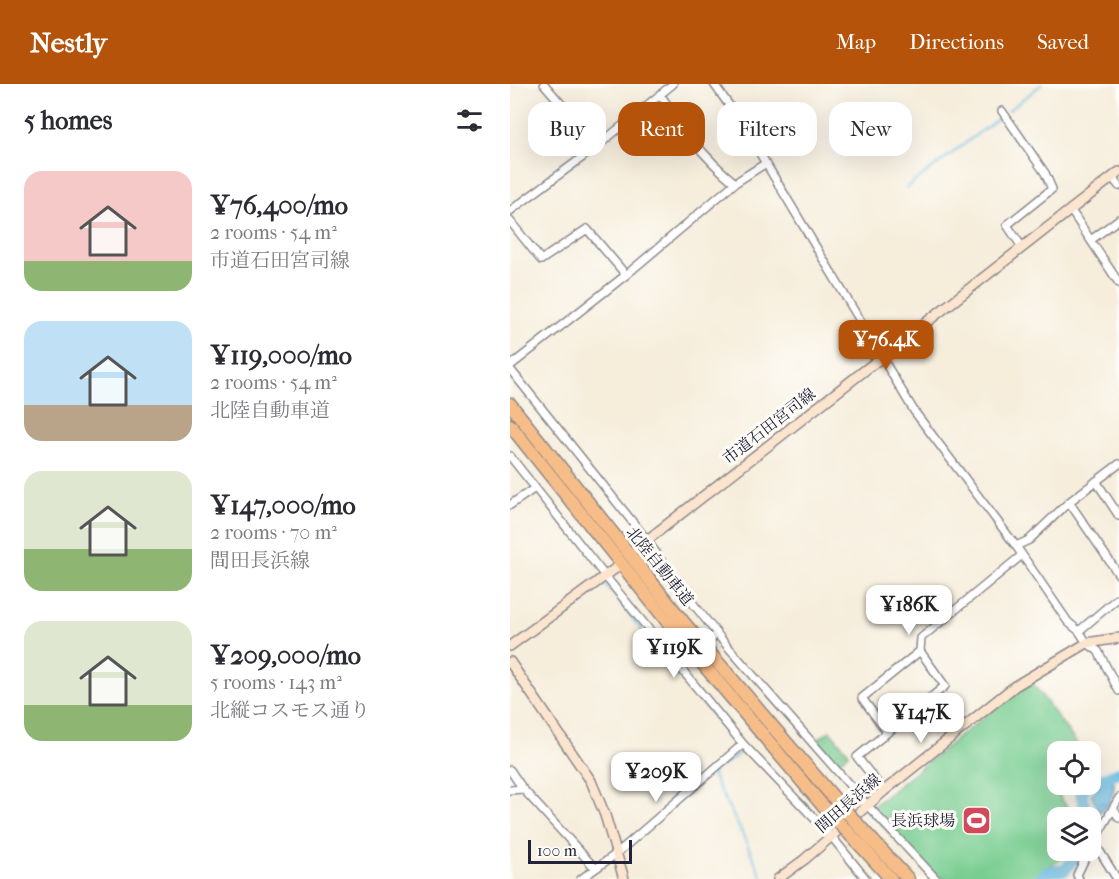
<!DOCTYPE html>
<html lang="en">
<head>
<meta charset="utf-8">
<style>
  body { margin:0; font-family:"IM FELL French Canon","Noto Serif JP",serif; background:#f2f2f3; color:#2b2b33; height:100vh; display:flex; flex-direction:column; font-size:22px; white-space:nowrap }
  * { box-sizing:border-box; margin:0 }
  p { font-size:20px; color:#7c7c81 }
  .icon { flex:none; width:33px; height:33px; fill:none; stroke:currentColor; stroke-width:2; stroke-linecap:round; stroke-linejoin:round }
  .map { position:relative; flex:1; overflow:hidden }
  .drawer { display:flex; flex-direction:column; background:#fff; width:510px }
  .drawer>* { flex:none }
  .hud { position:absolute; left:18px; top:18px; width:501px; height:54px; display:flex; gap:12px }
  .fabs { position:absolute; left:537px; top:657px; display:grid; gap:12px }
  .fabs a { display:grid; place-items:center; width:54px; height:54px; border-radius:12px; background:#fff; box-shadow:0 6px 24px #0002; font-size:30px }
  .scale { position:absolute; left:18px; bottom:15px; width:104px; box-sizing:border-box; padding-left:6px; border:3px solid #22223b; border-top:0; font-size:16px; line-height:21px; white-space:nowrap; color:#22223b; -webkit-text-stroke:4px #fdfcf7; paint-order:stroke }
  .price { position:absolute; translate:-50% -51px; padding:0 14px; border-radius:12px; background:#fff; color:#222; font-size:20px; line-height:39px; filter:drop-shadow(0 2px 3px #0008) }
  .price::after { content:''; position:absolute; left:50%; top:36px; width:18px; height:14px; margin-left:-9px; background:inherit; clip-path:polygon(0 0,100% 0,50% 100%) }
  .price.current { background:#b45309; color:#fff }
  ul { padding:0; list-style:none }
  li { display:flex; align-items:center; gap:18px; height:150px; padding:0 24px }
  li span { display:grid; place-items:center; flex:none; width:168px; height:120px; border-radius:18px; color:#555 }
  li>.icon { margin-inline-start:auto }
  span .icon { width:72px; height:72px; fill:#fffc; stroke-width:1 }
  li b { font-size:26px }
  h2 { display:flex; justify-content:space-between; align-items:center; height:72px; padding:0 24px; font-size:26px }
  .tag { padding:0 21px; border-radius:18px; background:#fff; box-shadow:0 6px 24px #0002; font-size:21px; line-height:54px }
  .tag.current { background:#b45309; color:#fff }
  header { display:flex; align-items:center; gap:36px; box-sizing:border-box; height:84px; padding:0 30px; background:#b45309; color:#fff }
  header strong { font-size:28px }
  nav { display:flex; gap:33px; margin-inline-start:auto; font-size:21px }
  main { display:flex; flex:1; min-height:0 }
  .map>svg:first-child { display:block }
</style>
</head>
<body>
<header>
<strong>Nestly</strong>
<nav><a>Map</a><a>Directions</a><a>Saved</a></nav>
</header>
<main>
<section class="drawer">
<h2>5 homes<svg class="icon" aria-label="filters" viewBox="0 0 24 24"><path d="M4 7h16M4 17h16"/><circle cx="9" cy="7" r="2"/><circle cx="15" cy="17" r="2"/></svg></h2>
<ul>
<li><span style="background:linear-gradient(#f6c9c9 75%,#8fb573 0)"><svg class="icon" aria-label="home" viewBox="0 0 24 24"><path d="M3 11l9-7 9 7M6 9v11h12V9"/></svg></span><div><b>¥76,400/mo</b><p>2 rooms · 54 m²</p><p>市道石田宮司線</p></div></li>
<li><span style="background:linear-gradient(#bfe0f5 70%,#b9a48a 0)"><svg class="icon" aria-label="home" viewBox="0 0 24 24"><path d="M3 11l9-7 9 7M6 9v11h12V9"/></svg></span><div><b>¥119,000/mo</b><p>2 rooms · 54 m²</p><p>北陸自動車道</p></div></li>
<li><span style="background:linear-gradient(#dfe7d0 65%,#8fb573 0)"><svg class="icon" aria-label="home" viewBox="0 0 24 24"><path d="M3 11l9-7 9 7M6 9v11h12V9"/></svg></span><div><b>¥147,000/mo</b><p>2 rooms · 70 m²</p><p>間田長浜線</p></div></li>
<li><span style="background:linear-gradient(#dfe7d0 70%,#8fb573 0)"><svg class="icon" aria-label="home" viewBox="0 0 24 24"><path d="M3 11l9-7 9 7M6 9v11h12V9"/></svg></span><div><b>¥209,000/mo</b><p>5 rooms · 143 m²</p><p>北縦コスモス通り</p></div></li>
</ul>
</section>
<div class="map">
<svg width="609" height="795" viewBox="0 0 609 795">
  <defs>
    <pattern id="park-tufts" width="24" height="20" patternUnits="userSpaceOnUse" patternTransform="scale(1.5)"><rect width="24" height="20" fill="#78cd91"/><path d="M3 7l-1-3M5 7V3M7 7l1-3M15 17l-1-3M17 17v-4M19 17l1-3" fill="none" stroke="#68b07e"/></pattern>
    <pattern id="water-ripples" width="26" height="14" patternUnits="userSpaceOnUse" patternTransform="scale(1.5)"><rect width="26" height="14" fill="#65bae1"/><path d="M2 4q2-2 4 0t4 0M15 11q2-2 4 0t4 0" fill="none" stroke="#5397b8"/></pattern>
  </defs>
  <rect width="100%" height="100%" fill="#fdfcf7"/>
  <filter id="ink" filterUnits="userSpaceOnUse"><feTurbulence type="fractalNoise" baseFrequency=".0167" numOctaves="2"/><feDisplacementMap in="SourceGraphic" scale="12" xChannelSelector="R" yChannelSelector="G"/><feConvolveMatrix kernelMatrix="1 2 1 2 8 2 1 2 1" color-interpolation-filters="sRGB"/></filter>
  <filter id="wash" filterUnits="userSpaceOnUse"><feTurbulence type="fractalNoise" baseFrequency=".008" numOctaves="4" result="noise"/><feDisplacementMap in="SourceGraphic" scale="24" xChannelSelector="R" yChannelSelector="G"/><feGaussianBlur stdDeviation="1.35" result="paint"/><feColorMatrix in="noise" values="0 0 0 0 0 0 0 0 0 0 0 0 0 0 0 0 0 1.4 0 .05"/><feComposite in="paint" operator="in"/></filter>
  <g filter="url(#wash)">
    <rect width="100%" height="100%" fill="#f6eddb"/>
    <path fill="url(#park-tufts)" stroke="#4d7866" stroke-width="1.5" d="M 320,647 L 339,669 L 327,679 L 307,656 Z"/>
    <path fill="#78cd91" stroke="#4d7866" stroke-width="1.5" d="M 522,598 L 572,667 L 548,668 L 548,700 L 552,701 L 550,714 L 566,733 L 548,734 L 548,766 L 559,767 L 557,771 L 522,795 L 424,795 L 358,726 L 475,632 Z"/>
    <path fill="url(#water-ripples)" stroke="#446e8e" stroke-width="1.5" d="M 599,696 L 604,699 C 605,709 598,724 589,729 L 581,710 Z"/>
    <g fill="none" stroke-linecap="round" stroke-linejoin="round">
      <path stroke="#65bae1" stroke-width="2" d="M 498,27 L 532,0
        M 396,104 L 490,33
        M 96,501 L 155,576 L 228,660
        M 210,684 L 233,666 L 232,665
        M 204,689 L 202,691 L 230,745 L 253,795"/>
      <path stroke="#65bae1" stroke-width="12" d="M 579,734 L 571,710 L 576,702 L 609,688
        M 580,741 L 580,750
        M 530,795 L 537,788 L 555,786 L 570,766"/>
    </g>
  </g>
  <g filter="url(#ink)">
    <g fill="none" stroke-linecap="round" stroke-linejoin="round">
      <path stroke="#ccc4bb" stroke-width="7" stroke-dasharray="7 3.5" stroke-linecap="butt" d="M 176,577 L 186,567"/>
      <defs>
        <path id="street" d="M 34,0 L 60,30 L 85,64
          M 204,0 L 233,41 L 404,327 L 506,462 L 558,538 L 569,547 L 577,559 L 588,567 L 609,607
          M 150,10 C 173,45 192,72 225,99
          M 492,27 L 535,89 L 542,105 L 497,141 L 512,163
          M 602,93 L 609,102
          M 560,125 L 609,199
          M 0,127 L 85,64 L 163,0
          M 0,137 L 31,176 L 77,145 L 116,191
          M 581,156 L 609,135
          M 0,282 L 116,191 L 225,99 L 256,79
          M 0,285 L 137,456 L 166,498 L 212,556 L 357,721 L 426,795
          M 0,372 L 95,492 L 233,660 L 322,753 L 356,795
          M 586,397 L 609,432
          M 559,418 L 609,491
          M 0,421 L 25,404
          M 506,462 L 519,456 L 559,418 L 609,380
          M 569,547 L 609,513
          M 200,556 L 207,549
          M 377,648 L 352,614 L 410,567 L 411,554 L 512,471
          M 0,686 L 13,705 L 85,784
          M 0,706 L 13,705
          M 374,707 L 347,673 L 435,602 L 410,567
          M 603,724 L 609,734
          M 584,758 L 607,795
          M 580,764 L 609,714
          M 71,795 L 106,770 L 233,660
          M 569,795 L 567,791 L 579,766"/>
        <path id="secondary" d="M 127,464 L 609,88
          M 0,562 L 106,484
          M 0,578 L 81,697 L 95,731 L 114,795
          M 268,795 L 295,775 L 374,707 L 505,602 L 577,559 L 609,554"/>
        <path id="highway" d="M 0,320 L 174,539 L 323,713
          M 0,341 L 165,547 L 313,722
          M 363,757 L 398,795
          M 353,764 L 381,795"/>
      </defs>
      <use href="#street" stroke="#8c888b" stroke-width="10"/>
      <use href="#secondary" stroke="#8c888b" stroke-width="12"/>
      <use href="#highway" stroke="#8c888b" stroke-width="15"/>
      <use href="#street" stroke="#fff" stroke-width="7"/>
      <use href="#secondary" stroke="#fce5cf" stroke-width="9"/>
      <use href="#highway" stroke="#f7bd88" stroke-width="12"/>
      <defs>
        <path id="highway-bridge" d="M 323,713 L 363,757
          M 313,722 L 353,764"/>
      </defs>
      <use href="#highway-bridge" stroke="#8c888b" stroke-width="15" stroke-linecap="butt"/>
      <use href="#highway-bridge" stroke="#f7bd88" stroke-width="12"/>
    </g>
  </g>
  <defs>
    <symbol id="stadium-square" viewBox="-11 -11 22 22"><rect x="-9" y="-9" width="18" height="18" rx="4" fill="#d1495b" stroke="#fdfcf7"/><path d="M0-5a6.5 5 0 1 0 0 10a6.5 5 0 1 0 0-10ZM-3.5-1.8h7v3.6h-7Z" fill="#fff"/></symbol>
  </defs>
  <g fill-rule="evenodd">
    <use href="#stadium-square" x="450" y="720" width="33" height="33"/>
  </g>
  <g text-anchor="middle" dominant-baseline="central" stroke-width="6" stroke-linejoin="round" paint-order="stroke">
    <g font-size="16" fill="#22223b" stroke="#fdfcf7">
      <text transform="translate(259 342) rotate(-38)">市道石田宮司線</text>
      <text transform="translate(150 482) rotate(51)">北陸自動車道</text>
      <text transform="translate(338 719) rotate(-41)">間田長浜線</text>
    </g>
    <g font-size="16" fill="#22223b" stroke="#fdfcf7" text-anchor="end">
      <text x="445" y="736">長浜球場</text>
    </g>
  </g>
</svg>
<div class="fabs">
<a><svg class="icon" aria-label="locate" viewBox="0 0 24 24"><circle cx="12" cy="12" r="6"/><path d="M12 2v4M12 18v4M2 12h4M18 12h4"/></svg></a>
<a><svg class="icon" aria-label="layers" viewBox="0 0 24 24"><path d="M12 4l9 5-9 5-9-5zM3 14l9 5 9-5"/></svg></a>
</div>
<div class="scale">100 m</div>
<b class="price current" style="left:376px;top:287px">¥76.4K</b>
<b class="price" style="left:399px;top:552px">¥186K</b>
<b class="price" style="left:164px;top:595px">¥119K</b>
<b class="price" style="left:411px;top:660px">¥147K</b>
<b class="price" style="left:146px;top:719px">¥209K</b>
<div class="hud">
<a class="tag">Buy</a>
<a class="tag current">Rent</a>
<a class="tag">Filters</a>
<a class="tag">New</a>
</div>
</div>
</main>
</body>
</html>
